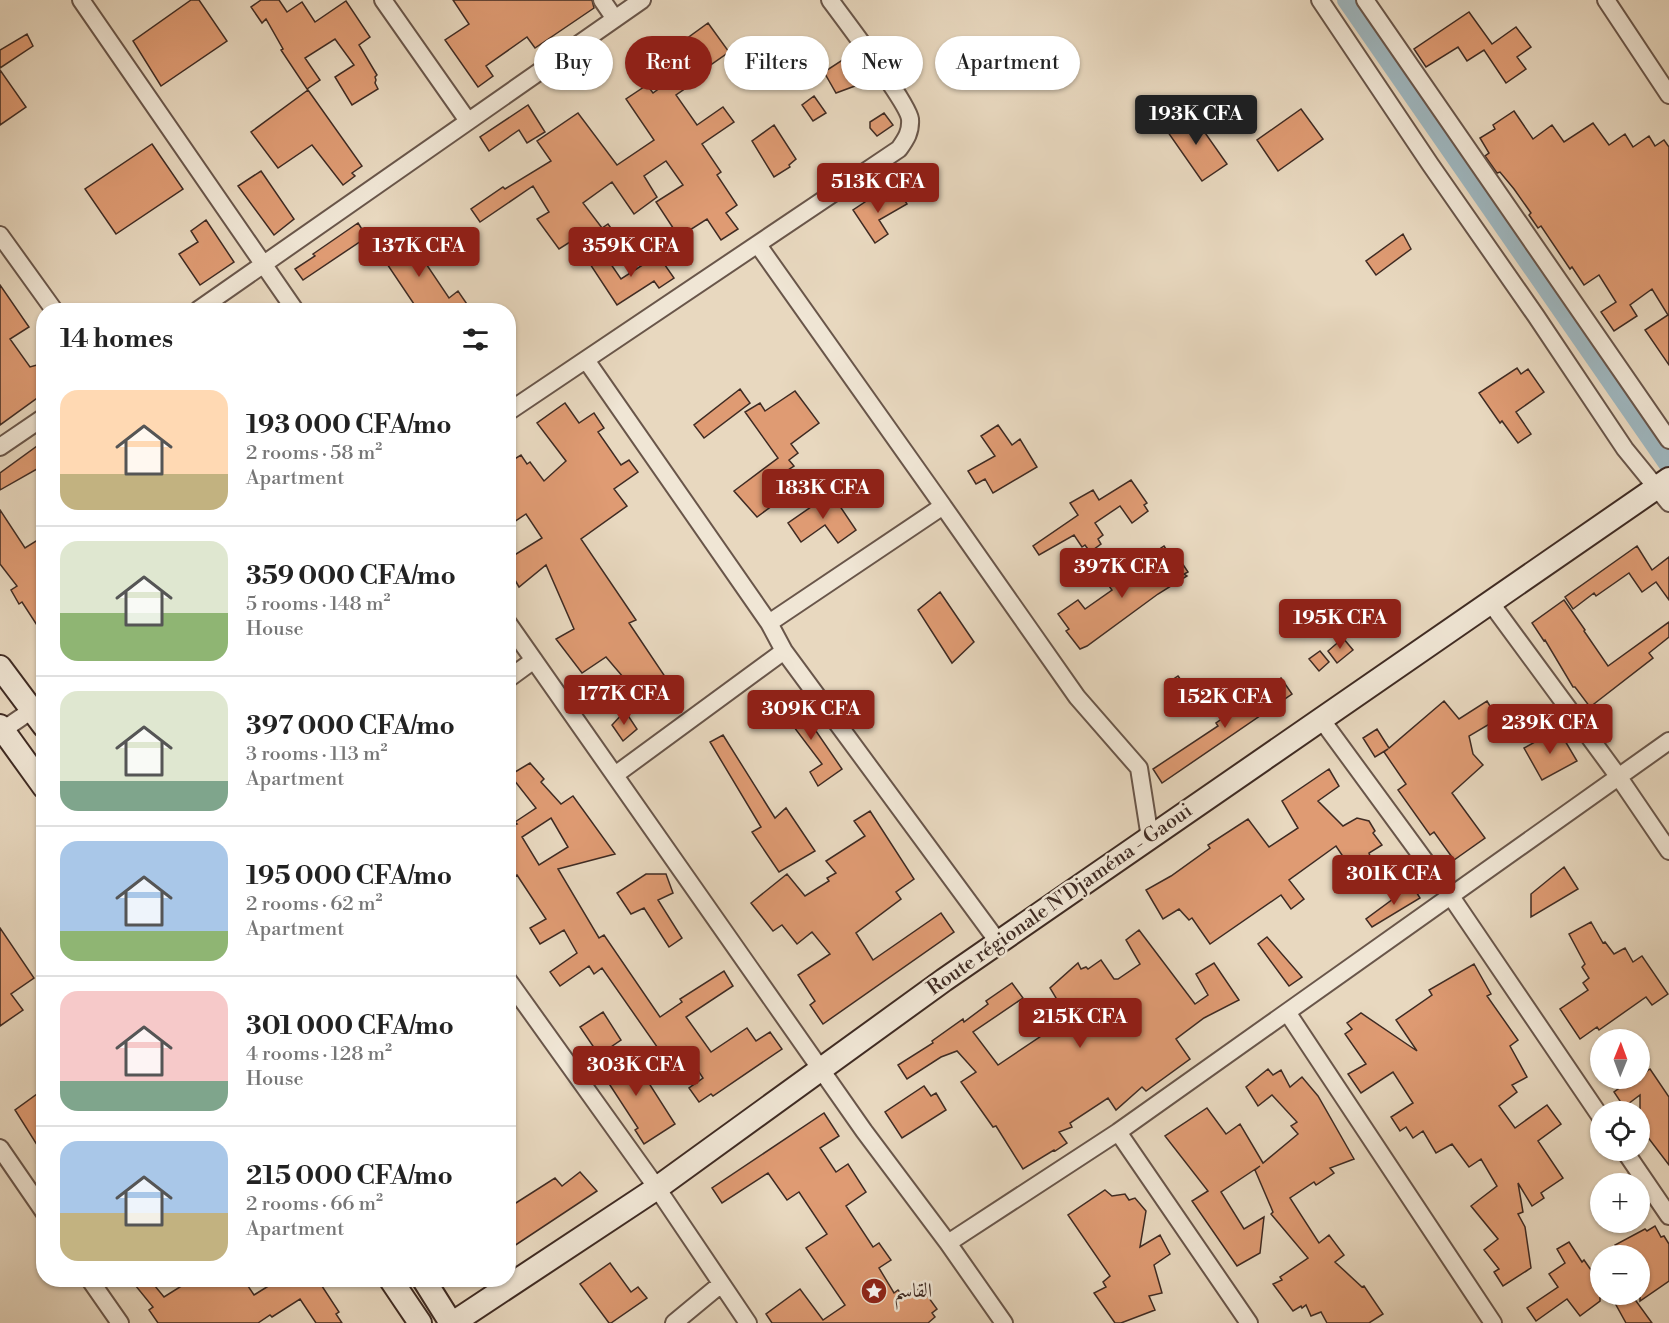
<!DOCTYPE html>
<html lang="en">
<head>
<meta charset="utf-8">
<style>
  body { margin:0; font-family:"Libre Bodoni",Amiri,serif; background:#f6f6f6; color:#222; height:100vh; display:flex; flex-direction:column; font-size:22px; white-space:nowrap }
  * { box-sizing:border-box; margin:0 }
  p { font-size:20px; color:#767676 }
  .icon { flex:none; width:33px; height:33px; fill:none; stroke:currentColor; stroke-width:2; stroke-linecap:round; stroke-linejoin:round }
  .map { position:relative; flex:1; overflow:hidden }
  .drawer { position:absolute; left:36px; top:303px; width:480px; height:984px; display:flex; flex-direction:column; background:#fff; border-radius:24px; box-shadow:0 2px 4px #0004 }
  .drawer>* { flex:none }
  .banner { position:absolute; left:534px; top:36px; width:570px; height:54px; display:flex; gap:12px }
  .needle { width:39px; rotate:1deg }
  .buttons { position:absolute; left:1590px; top:1029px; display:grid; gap:12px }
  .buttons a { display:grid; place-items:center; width:60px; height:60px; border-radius:50%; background:#fff; box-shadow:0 2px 4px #0004; font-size:30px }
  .price { position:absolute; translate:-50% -51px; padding:0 14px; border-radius:6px; background:#8f2418; color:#fff; font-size:20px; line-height:39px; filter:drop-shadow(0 2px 3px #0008) }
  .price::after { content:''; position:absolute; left:50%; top:36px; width:18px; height:14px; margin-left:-9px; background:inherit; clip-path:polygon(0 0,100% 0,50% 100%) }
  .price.selected { background:#222; color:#fff }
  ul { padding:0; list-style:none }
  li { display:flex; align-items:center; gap:18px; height:150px; padding:0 24px }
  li+li { border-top:2px solid #e0e0e0 }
  li span { display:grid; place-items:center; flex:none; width:168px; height:120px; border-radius:18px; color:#555 }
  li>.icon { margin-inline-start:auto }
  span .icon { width:72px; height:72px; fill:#fffc; stroke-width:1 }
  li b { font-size:26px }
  h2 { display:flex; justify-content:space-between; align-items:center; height:72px; padding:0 24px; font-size:26px }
  .chip { padding:0 21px; border-radius:27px; background:#fff; box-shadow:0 2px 4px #0004; font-size:21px; line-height:54px }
  .chip.selected { background:#8f2418; color:#fff }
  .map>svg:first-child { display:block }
</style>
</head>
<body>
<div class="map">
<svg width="1669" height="1323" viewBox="0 0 1669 1323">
  <rect width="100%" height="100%" fill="#e8d8bf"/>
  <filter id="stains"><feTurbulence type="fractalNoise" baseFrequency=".00333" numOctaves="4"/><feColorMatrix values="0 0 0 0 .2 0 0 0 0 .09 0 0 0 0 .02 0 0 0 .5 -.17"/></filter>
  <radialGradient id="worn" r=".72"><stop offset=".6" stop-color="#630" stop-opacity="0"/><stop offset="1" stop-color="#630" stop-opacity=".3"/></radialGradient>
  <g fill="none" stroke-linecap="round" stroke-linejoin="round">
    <path stroke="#9eb6be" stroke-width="18" d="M 1346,0 L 1669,466"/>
  </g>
  <path fill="#df9b73" stroke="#3f2b23" stroke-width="1.5" fill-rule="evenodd" d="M 191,0 L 199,0 L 227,41 L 161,86 L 133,41 Z
    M 261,0 L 279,0 L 287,12 L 302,2 L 315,22 L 346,1 L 370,37 L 359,45 L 377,75 L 375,77 L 376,80 L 375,83 L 378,89 L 352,105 L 335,77 L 354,65 L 335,39 L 305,58 L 320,80 L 307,89 L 281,50 L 283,49 L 266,19 L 262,23 L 251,7 Z
    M 453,0 L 592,0 L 594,8 L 535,48 L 527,37 L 486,66 L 493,76 L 478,87 L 445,40 L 469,24 Z
    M 1469,12 L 1492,44 L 1516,27 L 1531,47 L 1517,57 L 1526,69 L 1506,83 L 1484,50 L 1467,61 L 1458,47 L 1426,67 L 1414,49 Z
    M 708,23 L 729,52 L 705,69 L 708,73 L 676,95 L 697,125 L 723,107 L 734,122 L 702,144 L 721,172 L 717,175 L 737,205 L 726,213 L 738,229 L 721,240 L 707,219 L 679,237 L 656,202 L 683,185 L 666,161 L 644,176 L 657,197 L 634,214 L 612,182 L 583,203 L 602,228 L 608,224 L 618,238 L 593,254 L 581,235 L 559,249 L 537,219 L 549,212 L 533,186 L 480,222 L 471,209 L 503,187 L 505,189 L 551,161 L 537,141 L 578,113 L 617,165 L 654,140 L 626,99 L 647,85 L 653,93 L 697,61 L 682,42 Z
    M 27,34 L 33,46 L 0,68 L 0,50 Z
    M 847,57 L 863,83 L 836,93 L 824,72 Z
    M 0,70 L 26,107 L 0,125 Z
    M 308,90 L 362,166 L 352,173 L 355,176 L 343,185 L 312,145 L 278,168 L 251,132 Z
    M 814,96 L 826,113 L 813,121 L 802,105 Z
    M 528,105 L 545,132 L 527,143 L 519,130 L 489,151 L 480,137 Z
    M 1301,109 L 1323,139 L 1278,171 L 1257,140 Z
    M 1189,110 L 1227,164 L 1202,181 L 1165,128 Z
    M 1514,111 L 1533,139 L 1552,125 L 1564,142 L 1593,123 L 1609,145 L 1625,134 L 1633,147 L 1649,136 L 1655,146 L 1664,140 L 1669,147 L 1669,365 L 1645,330 L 1668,315 L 1652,289 L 1630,305 L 1637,316 L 1614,331 L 1601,312 L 1616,302 L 1599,275 L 1584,285 L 1572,267 L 1570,269 L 1541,226 L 1538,228 L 1529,215 L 1531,213 L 1514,189 L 1500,172 L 1497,173 L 1485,156 L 1489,153 L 1480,138 L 1495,129 L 1493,125 Z
    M 884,113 L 893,125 L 877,136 L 870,128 L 870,122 Z
    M 774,125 L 796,159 L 789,165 L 790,167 L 774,177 L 752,141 Z
    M 152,144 L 183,189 L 116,234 L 85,189 Z
    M 261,171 L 294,219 L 274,235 L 238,186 Z
    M 899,191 L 907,204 L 879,220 L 888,234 L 875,243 L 853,210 L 877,194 L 882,202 Z
    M 206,220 L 234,262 L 200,285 L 179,254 L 198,242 L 191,231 Z
    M 358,223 L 367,237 L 303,280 L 295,269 L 315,256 L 313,254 Z
    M 406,234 L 449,298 L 458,291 L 471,310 L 418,310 L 379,252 Z
    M 1403,234 L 1411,249 L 1376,275 L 1366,261 Z
    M 604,254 L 621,279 L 658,255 L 674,278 L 659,288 L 654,281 L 617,305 L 590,264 Z
    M 0,285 L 29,327 L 10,339 L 30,367 L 44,363 L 44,393 L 0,425 Z
    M 1517,368 L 1521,374 L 1528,369 L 1544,392 L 1516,412 L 1531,434 L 1518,443 L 1502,421 L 1500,423 L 1479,393 Z
    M 740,389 L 750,403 L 704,438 L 694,425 Z
    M 795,391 L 819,423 L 791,444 L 798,453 L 789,460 L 794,466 L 785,472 L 794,484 L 778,496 L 780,500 L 757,517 L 734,491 L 778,458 L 745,412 L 760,403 L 765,411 Z
    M 565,403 L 579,423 L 594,413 L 604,428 L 598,432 L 621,465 L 629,460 L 638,472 L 614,489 L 627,506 L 581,539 L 636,620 L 629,623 L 670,684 L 646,704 L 606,657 L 582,673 L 556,639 L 574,629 L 546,565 L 519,587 L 508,568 L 508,559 L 542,538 L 526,514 L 508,526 L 508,463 L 521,455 L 527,464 L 530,462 L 544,481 L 566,461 L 537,423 Z
    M 998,425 L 1012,445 L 1020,439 L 1037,467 L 993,493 L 985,479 L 976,484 L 968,471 L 995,456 L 981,436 Z
    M 44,441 L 44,465 L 0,490 L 0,473 Z
    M 1131,480 L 1147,503 L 1144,505 L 1148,511 L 1132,523 L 1120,506 L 1095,523 L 1103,535 L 1098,539 L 1101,544 L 1090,552 L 1085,545 L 1082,547 L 1074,535 L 1039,555 L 1033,546 L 1078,515 L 1070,503 L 1093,490 L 1099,500 Z
    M 831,493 L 856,530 L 838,543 L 825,525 L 801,542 L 788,523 Z
    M 0,510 L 25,548 L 44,536 L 44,636 L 22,602 L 19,604 L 11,590 L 17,586 L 0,564 Z
    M 1164,546 L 1171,557 L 1176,554 L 1188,572 L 1184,574 L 1187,576 L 1158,594 L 1087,646 L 1080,649 L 1066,631 L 1069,629 L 1058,614 L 1078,600 L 1085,609 L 1112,590 L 1106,582 L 1117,573 L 1125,583 L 1134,577 L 1136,579 L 1155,566 L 1149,556 Z
    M 1637,546 L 1652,570 L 1669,557 L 1669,600 L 1656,582 L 1642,592 L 1629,573 L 1596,596 L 1594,593 L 1573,609 L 1565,597 Z
    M 940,592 L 974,642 L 952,663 L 918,610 Z
    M 1564,600 L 1585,630 L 1584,631 L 1608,666 L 1669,622 L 1669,637 L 1649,653 L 1653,658 L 1590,707 L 1575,687 L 1573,687 L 1545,640 L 1544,641 L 1532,623 Z
    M 1343,638 L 1353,650 L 1337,663 L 1328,651 Z
    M 1320,651 L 1329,662 L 1319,671 L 1309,659 Z
    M 1178,676 L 1195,699 L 1183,708 L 1166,684 Z
    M 1281,678 L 1292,694 L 1162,783 L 1153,769 L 1218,726 L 1216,723 Z
    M 792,696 L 842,769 L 818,786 L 810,772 L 822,764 L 778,706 Z
    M 1444,701 L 1459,719 L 1487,701 L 1498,719 L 1469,736 L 1473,754 L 1483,765 L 1452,793 L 1485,838 L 1454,860 L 1434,832 L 1430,835 L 1398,790 L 1406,784 L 1384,752 L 1388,749 L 1375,757 L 1363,738 L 1377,729 L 1389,748 Z
    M 625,711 L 637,729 L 623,741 L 612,725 Z
    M 1558,729 L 1577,761 L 1542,780 L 1524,748 Z
    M 723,735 L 775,818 L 786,808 L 815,851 L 779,872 L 752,832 L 761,827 L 710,742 Z
    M 530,763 L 544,779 L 541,782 L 561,804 L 573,796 L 615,854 L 558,869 L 599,938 L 604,935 L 660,1017 L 682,1002 L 680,999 L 724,971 L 733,986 L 686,1017 L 711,1052 L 747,1028 L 756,1041 L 770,1032 L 782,1049 L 713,1096 L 711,1094 L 699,1102 L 689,1088 L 703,1078 L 686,1052 L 669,1064 L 602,968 L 594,974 L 589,966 L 560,986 L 550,972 L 577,953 L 564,930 L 540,944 L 530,928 L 546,919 L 517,875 L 508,879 L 508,816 L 514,825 L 517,824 L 515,822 L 536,808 L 510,775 ZM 551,818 L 568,847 L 539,865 L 522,837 Z
    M 1329,769 L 1339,786 L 1318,801 L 1343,826 L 1357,818 L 1369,821 L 1375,831 L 1373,833 L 1382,845 L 1369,853 L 1372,862 L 1356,876 L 1336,846 L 1289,880 L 1304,899 L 1291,909 L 1281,895 L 1210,944 L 1192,918 L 1189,920 L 1179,909 L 1163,919 L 1146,890 L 1171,876 L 1210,848 L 1208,845 L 1248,819 L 1269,847 L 1298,828 L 1282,801 Z
    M 870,811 L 914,879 L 896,892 L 901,899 L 856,933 L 873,960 L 941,913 L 954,932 L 823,1024 L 810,1005 L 815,1001 L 798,975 L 830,954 L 812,932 L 797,944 L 782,925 L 773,931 L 751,903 L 787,874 L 805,896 L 829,881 L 827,878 L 836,873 L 826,861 L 865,836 L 854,821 Z
    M 1564,867 L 1578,889 L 1531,917 L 1531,894 Z
    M 646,874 L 666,874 L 673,893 L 658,900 L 682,938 L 669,947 L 644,908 L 631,914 L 617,893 Z
    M 1412,885 L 1420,898 L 1372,927 L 1366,919 Z
    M 1591,922 L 1603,943 L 1605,942 L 1614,954 L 1625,948 L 1633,962 L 1642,956 L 1668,994 L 1652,1005 L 1646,997 L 1599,1030 L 1597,1027 L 1580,1039 L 1560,1009 L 1588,990 L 1583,983 L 1589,978 L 1582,967 L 1585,964 L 1569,934 Z
    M 0,928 L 34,978 L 11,994 L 23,1010 L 0,1026 Z
    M 1139,930 L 1195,1004 L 1208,995 L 1196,974 L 1214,963 L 1239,1000 L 1204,1018 L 1176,1039 L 1190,1059 L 1146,1091 L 1142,1087 L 1116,1110 L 1108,1098 L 1070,1123 L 1072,1127 L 1059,1132 L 1067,1143 L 1055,1151 L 1054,1150 L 1023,1169 L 996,1126 L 993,1127 L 961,1082 L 976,1072 L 957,1051 L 941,1057 L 907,1079 L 898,1065 L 933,1043 L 932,1041 L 963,1019 L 964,1022 L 988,1004 L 986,1001 L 1012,983 L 1023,998 L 973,1032 L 998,1065 L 1068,1018 L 1050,988 L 1078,963 L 1081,969 L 1086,967 L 1088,969 L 1101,960 L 1114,979 L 1118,979 L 1140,964 L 1126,940 Z
    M 1267,937 L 1302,977 L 1289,986 L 1258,944 Z
    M 1474,964 L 1491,994 L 1487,996 L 1518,1040 L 1510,1046 L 1527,1077 L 1512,1085 L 1517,1092 L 1499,1106 L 1515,1128 L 1547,1105 L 1561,1124 L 1538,1141 L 1563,1178 L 1541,1193 L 1544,1198 L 1532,1206 L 1518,1183 L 1523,1212 L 1518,1214 L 1525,1227 L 1531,1268 L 1503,1286 L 1494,1272 L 1499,1269 L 1484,1250 L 1498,1239 L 1471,1206 L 1497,1186 L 1481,1159 L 1469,1167 L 1452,1144 L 1436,1153 L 1423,1131 L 1413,1138 L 1406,1127 L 1400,1131 L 1391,1117 L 1413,1103 L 1393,1072 L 1361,1093 L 1348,1074 L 1366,1064 L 1345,1034 L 1352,1029 L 1347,1023 L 1361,1013 L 1417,1051 L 1396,1020 L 1432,995 L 1429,990 Z
    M 603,1012 L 621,1040 L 599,1055 L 580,1027 Z
    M 609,1049 L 626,1073 L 638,1066 L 675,1124 L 644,1144 L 635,1130 L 638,1128 L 606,1079 L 592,1061 Z
    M 1268,1069 L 1273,1075 L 1281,1070 L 1290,1087 L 1302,1077 L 1318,1096 L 1354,1159 L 1330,1168 L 1334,1173 L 1316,1185 L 1314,1182 L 1290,1198 L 1319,1243 L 1329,1235 L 1344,1255 L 1335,1262 L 1362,1287 L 1364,1286 L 1383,1314 L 1369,1323 L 1327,1323 L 1321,1312 L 1311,1316 L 1306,1305 L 1302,1308 L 1301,1306 L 1293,1311 L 1273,1284 L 1282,1280 L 1280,1277 L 1308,1258 L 1271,1214 L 1273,1212 L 1255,1170 L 1260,1166 L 1221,1192 L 1244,1229 L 1264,1217 L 1260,1253 L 1237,1266 L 1192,1201 L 1208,1191 L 1165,1136 L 1207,1108 L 1226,1134 L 1240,1124 L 1263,1163 L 1298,1134 L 1291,1126 L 1297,1122 L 1272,1095 L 1258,1106 L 1246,1087 Z
    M 1650,1069 L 1669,1097 L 1669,1165 L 1640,1127 L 1640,1095 L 1624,1107 L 1614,1092 L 1632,1079 L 1640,1078 L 1640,1076 Z
    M 924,1086 L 931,1096 L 936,1093 L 946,1110 L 902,1138 L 885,1112 Z
    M 44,1089 L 44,1156 L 15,1110 Z
    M 824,1113 L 839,1136 L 820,1148 L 836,1172 L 848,1164 L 866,1192 L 846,1206 L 873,1247 L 879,1243 L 891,1260 L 879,1268 L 894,1293 L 898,1290 L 903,1296 L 914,1288 L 916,1291 L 921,1287 L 937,1309 L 932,1313 L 935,1317 L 928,1323 L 772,1323 L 766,1314 L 800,1289 L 823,1320 L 845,1305 L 806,1248 L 827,1234 L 799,1192 L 787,1200 L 768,1173 L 722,1203 L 712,1188 Z
    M 580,1172 L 597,1191 L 508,1250 L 508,1208 L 555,1178 L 562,1186 Z
    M 1105,1190 L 1112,1196 L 1125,1194 L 1129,1200 L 1135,1198 L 1146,1211 L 1140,1247 L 1160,1235 L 1170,1254 L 1154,1265 L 1162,1293 L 1149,1296 L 1155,1310 L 1121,1323 L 1115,1323 L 1094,1293 L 1106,1287 L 1103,1282 L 1110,1276 L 1068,1215 Z
    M 1655,1226 L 1661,1237 L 1664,1236 L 1669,1244 L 1669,1281 L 1640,1301 L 1640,1256 L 1622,1256 L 1615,1245 L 1645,1229 L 1647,1231 Z
    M 1569,1242 L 1582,1262 L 1584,1260 L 1591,1270 L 1600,1265 L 1600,1301 L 1580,1316 L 1567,1299 L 1536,1321 L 1527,1308 L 1558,1287 L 1549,1274 L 1565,1263 L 1557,1249 Z
    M 610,1263 L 631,1292 L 638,1287 L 647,1298 L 611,1323 L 609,1323 L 580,1284 Z
    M 131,1280 L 150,1280 L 164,1297 L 191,1280 L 244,1280 L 254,1295 L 278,1280 L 318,1280 L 339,1312 L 336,1314 L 342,1323 L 316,1323 L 300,1299 L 272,1317 L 270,1315 L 258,1323 L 158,1323 L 149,1310 L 153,1307 Z
    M 1610,1294 L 1631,1294 L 1652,1323 L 1626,1323 Z"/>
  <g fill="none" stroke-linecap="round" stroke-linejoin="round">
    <defs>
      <path id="street" d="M 81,0 L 295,310
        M 383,0 L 468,121
        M 602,0 L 615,19
        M 1320,0 L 1430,164 L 1536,316 L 1625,449 L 1669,503
        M 1365,0 L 1669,440
        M 1606,0 L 1669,95
        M 0,235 L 54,310
        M 758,245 L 943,506
        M 198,310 L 642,0
        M 586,360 L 769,623 L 784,651 L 999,943
        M 508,412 L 899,149 C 906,139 911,132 910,119 C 908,103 844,19 830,0
        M 0,447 L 44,417
        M 1490,602 L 1618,776 L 1669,851
        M 508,623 L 864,1131 L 948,1243 L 1004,1323
        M 769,623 L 943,506 L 1077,697 L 1139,768 L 1150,838
        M 508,679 L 534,660
        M 1321,719 L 1450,895 L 1600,1116
        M 0,732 L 32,710
        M 615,775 L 784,651
        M 508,980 L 657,1188 L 748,1323
        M 1287,1012 L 1493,1323
        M 1118,1132 L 1249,1323
        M 0,1148 L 44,1212
        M 1624,1150 L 1669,1216
        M 948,1243 L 1118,1132 L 1669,741
        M 90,1280 L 120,1323
        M 674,1323 L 721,1284"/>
      <path id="secondary" d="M 0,667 L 44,726
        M 0,726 L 44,787
        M 391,1280 L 420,1323
        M 424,1280 L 451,1323
        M 453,1323 L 657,1188 L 944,980 L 1669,479"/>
    </defs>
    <use href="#street" stroke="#69564a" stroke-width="20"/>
    <use href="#secondary" stroke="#3f2b23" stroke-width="26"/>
    <use href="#street" stroke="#f0e6d5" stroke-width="16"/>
    <use href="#secondary" stroke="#f0e6d5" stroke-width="22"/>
  </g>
  <defs>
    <symbol id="sight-disc" viewBox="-11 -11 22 22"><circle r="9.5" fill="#8f2418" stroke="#f0e6d5"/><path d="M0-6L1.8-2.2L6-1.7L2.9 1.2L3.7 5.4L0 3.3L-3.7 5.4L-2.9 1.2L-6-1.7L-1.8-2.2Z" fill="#fff"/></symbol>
  </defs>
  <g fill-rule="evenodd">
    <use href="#sight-disc" x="859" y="1276" width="30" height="30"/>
  </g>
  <g text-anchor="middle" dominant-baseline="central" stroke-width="5" stroke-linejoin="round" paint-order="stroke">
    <g font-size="20" fill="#3f2b23" stroke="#f0e6d5">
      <text transform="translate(1060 900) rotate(-35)">Route régionale N'Djaména - Gaoui</text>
    </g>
    <g font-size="20" fill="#3f2b23" stroke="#f0e6d5" text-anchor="start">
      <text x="894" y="1291">القاسم</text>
    </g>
  </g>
  <rect width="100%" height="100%" filter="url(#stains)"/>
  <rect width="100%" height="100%" fill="url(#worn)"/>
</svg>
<div class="buttons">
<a><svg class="needle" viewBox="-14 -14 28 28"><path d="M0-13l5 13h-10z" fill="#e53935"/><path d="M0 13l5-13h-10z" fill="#767676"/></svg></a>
<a><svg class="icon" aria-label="locate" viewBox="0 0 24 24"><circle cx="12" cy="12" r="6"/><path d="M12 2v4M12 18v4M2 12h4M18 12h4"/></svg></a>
<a>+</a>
<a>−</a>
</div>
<b class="price selected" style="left:1196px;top:146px">193K CFA</b>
<b class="price" style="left:878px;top:214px">513K CFA</b>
<b class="price" style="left:419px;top:278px">137K CFA</b>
<b class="price" style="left:631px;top:278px">359K CFA</b>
<b class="price" style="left:823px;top:520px">183K CFA</b>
<b class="price" style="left:1122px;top:599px">397K CFA</b>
<b class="price" style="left:1340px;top:650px">195K CFA</b>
<b class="price" style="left:624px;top:726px">177K CFA</b>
<b class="price" style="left:1225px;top:729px">152K CFA</b>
<b class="price" style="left:811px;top:741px">309K CFA</b>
<b class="price" style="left:1550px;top:755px">239K CFA</b>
<b class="price" style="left:1394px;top:906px">301K CFA</b>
<b class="price" style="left:1080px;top:1049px">215K CFA</b>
<b class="price" style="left:636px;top:1097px">303K CFA</b>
<div class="banner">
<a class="chip">Buy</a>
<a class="chip selected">Rent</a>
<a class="chip">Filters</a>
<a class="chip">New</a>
<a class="chip">Apartment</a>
</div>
<section class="drawer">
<h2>14 homes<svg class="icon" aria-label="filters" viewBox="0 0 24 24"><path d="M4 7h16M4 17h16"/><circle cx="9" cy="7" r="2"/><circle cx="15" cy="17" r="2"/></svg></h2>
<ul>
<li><span style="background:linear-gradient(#ffd9b3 70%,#c2b280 0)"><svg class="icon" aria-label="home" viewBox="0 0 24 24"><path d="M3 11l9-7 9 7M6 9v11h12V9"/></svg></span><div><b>193 000 CFA/mo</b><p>2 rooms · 58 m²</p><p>Apartment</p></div></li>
<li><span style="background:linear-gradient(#dfe7d0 60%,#8fb573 0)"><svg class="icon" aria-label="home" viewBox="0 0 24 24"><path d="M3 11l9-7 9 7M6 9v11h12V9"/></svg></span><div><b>359 000 CFA/mo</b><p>5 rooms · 148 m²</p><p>House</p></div></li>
<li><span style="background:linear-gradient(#dfe7d0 75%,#7fa58c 0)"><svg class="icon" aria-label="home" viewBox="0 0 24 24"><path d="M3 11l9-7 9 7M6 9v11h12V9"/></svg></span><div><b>397 000 CFA/mo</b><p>3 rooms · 113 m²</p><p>Apartment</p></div></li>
<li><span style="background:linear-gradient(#a9c7e8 75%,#8fb573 0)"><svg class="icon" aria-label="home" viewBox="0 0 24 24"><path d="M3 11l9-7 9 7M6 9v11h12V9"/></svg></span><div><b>195 000 CFA/mo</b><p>2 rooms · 62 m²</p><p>Apartment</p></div></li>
<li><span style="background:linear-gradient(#f6c9c9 75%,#7fa58c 0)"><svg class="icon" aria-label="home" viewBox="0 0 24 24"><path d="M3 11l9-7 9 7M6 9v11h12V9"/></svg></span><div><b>301 000 CFA/mo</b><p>4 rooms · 128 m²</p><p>House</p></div></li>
<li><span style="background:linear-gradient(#a9c7e8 60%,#c2b280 0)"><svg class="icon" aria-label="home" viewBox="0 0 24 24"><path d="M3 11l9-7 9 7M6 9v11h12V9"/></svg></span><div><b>215 000 CFA/mo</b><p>2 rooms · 66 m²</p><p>Apartment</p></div></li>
</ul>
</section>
</div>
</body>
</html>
